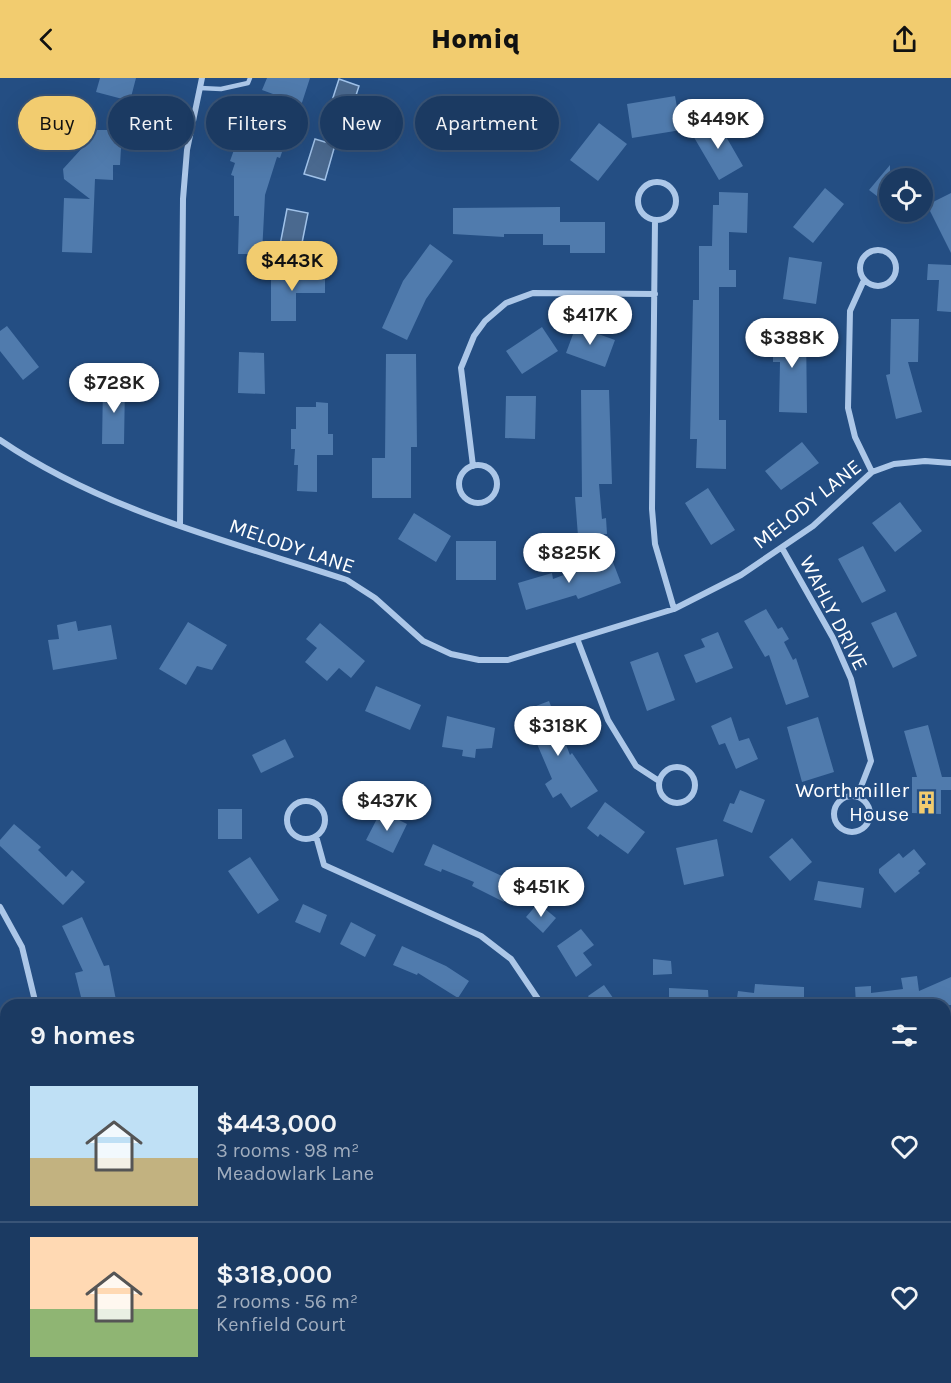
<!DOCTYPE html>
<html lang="en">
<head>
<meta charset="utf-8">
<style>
  body { margin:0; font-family:Karla,sans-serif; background:#28456b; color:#f1f3f6; height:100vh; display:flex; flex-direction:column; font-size:22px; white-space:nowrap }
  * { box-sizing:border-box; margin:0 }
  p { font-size:20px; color:#a0adbe }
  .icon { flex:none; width:33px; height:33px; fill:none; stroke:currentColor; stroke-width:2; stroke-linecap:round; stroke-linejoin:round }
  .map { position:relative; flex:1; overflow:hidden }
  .panel { position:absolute; left:0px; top:921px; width:951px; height:384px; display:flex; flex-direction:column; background:#1b3a62; border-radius:18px 18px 0 0; box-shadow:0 6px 24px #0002,0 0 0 2px #395477 }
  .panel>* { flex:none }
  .top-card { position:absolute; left:18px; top:18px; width:600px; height:54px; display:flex; gap:12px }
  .tools { position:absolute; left:879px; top:90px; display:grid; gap:12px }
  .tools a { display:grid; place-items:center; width:54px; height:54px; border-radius:50%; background:#1b3a62; box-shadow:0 6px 24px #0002,0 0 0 2px #395477; font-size:30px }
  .price { position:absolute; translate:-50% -51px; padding:0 14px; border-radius:21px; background:#fff; color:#222; font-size:20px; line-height:39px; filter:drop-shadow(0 2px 3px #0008) }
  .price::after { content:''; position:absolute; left:50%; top:36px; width:18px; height:14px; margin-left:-9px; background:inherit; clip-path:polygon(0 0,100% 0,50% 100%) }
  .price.on { background:#f2cc6f; color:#111 }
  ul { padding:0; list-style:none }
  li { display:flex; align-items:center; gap:18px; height:150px; padding:0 30px }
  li+li { border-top:2px solid #395477 }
  li span { display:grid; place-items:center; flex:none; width:168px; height:120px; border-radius:0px; color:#555 }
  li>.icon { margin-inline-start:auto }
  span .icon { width:72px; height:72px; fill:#fffc; stroke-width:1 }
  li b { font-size:26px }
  h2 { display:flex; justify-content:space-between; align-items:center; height:72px; padding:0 30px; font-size:26px }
  .tag { padding:0 21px; border-radius:27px; background:#1b3a62; box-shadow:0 6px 24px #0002,0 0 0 2px #395477; font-size:21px; line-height:54px }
  .tag.on { background:#f2cc6f; color:#111 }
  header { display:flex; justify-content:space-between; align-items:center; height:78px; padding:0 30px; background:#f2cc6f; color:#111; font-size:27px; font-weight:800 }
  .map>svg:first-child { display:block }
</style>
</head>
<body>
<header><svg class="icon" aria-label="back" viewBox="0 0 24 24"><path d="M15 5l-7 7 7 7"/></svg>Homiq<svg class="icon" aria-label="share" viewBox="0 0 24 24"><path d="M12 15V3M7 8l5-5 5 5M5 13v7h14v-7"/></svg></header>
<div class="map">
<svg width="951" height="1305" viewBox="0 0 951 1305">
  <rect width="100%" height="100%" fill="#244e83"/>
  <path fill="#4a698f" stroke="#a0c2e9" stroke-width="1.5" d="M 339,1 L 359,8 L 348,42 L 328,35 Z
    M 315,61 L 335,67 L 325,102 L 304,96 Z
    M 287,131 L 308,135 L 301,170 L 280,167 Z"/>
  <path fill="#507bad" d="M 100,0 L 136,0 L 130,23 L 96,14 Z
    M 267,0 L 310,0 L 298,37 L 280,31 L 284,20 L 262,12 Z
    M 675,18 L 681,52 L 632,60 L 627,26 Z
    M 56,39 L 95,40 L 94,52 L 125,52 L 124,70 L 121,70 L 120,87 L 113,87 L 113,102 L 95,101 L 92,175 L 62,174 L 64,120 L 90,121 L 64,101 L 63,91 L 84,68 L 55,64 Z
    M 249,41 L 273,49 L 270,57 L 286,62 L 280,80 L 277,79 L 265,117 L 262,176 L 238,176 L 239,138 L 234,138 L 234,98 L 231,97 L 235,85 L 230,83 L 235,69 L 240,70 Z
    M 717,43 L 743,88 L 719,102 L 692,56 Z
    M 599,45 L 627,66 L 598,103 L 570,82 Z
    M 890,87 L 890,128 L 869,112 Z
    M 825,110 L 844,126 L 813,165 L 793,149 Z
    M 719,114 L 748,115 L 747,155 L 729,154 L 729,192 L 736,192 L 736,209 L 719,209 L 719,342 L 726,342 L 726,391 L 696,390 L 697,361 L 690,361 L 693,222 L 699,222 L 699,168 L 712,168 L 713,127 L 719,127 Z
    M 951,115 L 951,175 L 927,127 Z
    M 560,129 L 560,144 L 605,144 L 605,175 L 570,175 L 570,167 L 543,167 L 543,156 L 504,156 L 504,159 L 453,156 L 453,130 Z
    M 430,166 L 453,183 L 426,221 L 407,262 L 382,250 L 403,203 Z
    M 789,179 L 822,184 L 816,226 L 783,221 Z
    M 928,186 L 951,187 L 951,234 L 937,233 L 939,202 L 927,202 Z
    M 271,194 L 325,194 L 325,215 L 296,215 L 296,243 L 271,243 Z
    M 891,241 L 919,241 L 918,284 L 908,284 L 922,334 L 896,341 L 886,297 L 890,296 Z
    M 7,248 L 39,289 L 23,302 L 0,273 L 0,253 Z
    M 576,248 L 615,262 L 605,289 L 566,275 Z
    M 542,249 L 558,273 L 522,296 L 506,273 Z
    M 773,251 L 806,251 L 807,335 L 779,334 L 780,284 L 773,284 Z
    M 239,274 L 264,275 L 265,316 L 238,315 Z
    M 386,276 L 416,276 L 417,369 L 411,369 L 411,420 L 372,420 L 372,380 L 385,380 Z
    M 103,306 L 125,306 L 124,366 L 102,366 Z
    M 581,312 L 609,312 L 612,406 L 599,406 L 602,441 L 606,440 L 607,456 L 578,458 L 575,419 L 582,419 Z
    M 506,318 L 536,318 L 535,361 L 505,360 Z
    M 316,324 L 328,325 L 328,356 L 333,356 L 333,377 L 317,377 L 317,414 L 297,413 L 298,387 L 294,387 L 295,371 L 291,371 L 291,351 L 296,351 L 296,329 L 316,329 Z
    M 802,364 L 819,385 L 781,412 L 765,393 Z
    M 708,410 L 735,452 L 711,467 L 685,425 Z
    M 900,424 L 922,453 L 895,474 L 872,445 Z
    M 414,435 L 451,458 L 436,484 L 398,461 Z
    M 456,463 L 496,463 L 496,502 L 456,502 Z
    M 863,468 L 886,513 L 862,525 L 838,481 Z
    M 611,479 L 621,505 L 578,521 L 576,517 L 526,532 L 518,505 L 552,495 L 553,501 Z
    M 766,531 L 778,551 L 782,549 L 789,561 L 784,564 L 793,582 L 796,580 L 809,619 L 786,627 L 769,577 L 765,579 L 744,543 Z
    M 896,534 L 917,578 L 893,590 L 871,545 Z
    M 76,543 L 78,553 L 111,547 L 117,581 L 53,592 L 48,562 L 59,561 L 57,547 Z
    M 188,544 L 227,567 L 212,592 L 197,588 L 186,607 L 159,591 Z
    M 320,545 L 365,583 L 351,600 L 339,590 L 327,603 L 305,584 L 317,570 L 306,561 Z
    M 718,554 L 733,590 L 696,605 L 684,577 L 705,569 L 701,561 Z
    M 658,574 L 675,622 L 647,633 L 630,584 Z
    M 376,608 L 421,627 L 410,652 L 365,633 Z
    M 549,623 L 570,677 L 572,675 L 598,713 L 571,730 L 561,715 L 553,720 L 545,706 L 552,701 L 523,633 Z
    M 447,638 L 495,650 L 492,670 L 476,671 L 475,680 L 462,678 L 463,672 L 442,669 Z
    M 731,639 L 739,663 L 749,660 L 758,681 L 736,691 L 725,665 L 719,667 L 711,648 Z
    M 818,639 L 834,694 L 802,704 L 787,649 Z
    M 928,647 L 942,699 L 951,699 L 951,712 L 941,712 L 941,736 L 912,735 L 912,699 L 917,699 L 904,653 Z
    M 285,661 L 294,679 L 261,695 L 252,677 Z
    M 740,712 L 765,722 L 752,755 L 723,743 L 730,725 L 734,726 Z
    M 605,724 L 645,754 L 628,776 L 600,756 L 598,759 L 587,750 Z
    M 218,731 L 242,731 L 242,761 L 218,761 Z
    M 381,733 L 407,746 L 393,775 L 366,762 Z
    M 14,746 L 41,769 L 38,772 L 66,799 L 72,792 L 85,804 L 63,827 L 0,768 L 0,762 Z
    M 792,760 L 812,784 L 790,803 L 769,779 Z
    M 717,761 L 724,798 L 684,807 L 676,770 Z
    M 433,766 L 515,804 L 504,824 L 472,808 L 474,804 L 442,791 L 441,794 L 424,787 Z
    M 914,771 L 926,786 L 918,793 L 920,795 L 895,815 L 879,795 L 879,791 L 899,775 L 903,780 Z
    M 250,779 L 279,822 L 258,836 L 228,793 Z
    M 818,803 L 864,810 L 861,830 L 814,822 Z
    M 538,825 L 556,840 L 543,855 L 526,839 Z
    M 303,826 L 327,837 L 320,855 L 295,844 Z
    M 82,839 L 104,888 L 109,887 L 117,927 L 83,927 L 75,895 L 83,893 L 62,848 Z
    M 351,844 L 376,857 L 365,879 L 340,866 Z
    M 581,851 L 594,867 L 583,875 L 592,887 L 576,899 L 557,868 Z
    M 402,868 L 446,888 L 469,903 L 458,920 L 418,895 L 417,897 L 393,887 Z
    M 653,881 L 671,883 L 672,896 L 653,897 Z
    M 917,898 L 919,913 L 951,899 L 951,927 L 856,927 L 855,909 L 871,908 L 871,915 L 903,911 L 901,900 Z
    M 755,906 L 804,909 L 804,927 L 736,927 L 738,913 L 754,915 Z
    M 604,907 L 618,927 L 594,927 L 588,918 Z
    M 669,910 L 708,912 L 709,927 L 669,927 Z"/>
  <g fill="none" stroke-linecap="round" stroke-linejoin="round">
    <path stroke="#acc7e8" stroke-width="4.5" d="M 200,10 L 221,11 L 248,5 L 250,0
      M 945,1259 L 951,1257"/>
    <path stroke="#acc7e8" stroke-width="6" d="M638 123a19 19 0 1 1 38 0a19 19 0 1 1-38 0Z
      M 655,142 L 652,431 L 655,466 L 674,531
      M860 190a18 18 0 1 1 36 0a18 18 0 1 1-36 0Z
      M 864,202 L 850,233 L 848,330 L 855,359 L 872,394
      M 0,362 C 104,433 229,463 347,502 L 375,520 L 423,563 L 451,576 L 479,582 L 508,582 L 674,531 L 741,497 L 813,448 L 872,394 L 894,386 L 925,383 L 951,385
      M459 406a19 19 0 1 1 38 0a19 19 0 1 1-38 0Z
      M 473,388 L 461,290 L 474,258 L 485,243 L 506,225 L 533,215 L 655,216
      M 180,447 L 183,121 L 187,72 L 202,0
      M 782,470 L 833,560 L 851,601 L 871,683 L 857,719
      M 578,563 L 608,642 L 636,688 L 659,703
      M659 707a18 18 0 1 1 36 0a18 18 0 1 1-36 0Z
      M834 736a18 18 0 1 1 36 0a18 18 0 1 1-36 0Z
      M287 742a19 19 0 1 1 38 0a19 19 0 1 1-38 0Z
      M 316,758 L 324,787 L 481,858 L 511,881 L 542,927
      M 0,829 L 22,869 L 36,927
      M 0,962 L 6,963
      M 945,974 L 951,973
      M 0,1066 L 6,1050
      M 0,1162 L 6,1164
      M 945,1295 L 948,1305
      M 274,1299 L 279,1305
      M 207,1305 L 214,1299
      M 599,1305 L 606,1299"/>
  </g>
  <defs>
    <symbol id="building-bare" viewBox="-9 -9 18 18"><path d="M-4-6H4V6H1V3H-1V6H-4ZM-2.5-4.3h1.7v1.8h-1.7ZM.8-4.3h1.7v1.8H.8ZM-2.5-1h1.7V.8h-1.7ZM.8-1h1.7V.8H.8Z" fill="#f2cc6f" stroke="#244e83" stroke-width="2.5" paint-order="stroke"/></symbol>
  </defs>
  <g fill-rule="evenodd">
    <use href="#building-bare" x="910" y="708" width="33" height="33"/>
  </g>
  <g text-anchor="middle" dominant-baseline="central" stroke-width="4.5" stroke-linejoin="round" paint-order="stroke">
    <g font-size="21" fill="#fff" stroke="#244e83">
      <text transform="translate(807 426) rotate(-38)">MELODY LANE</text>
      <text transform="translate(292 468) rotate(19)">MELODY LANE</text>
      <text transform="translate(834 535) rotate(63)">WAHLY DRIVE</text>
    </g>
    <g font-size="21" fill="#fff" stroke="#244e83" text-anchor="end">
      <text x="909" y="712">Worthmiller<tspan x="909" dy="24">House</tspan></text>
    </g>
  </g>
</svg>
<div class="tools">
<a><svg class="icon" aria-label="locate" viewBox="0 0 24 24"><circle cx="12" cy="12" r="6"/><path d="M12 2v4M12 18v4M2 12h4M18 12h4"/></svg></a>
</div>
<b class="price" style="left:718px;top:72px">$449K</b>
<b class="price on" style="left:292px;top:214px">$443K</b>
<b class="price" style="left:590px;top:268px">$417K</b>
<b class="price" style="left:792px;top:291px">$388K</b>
<b class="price" style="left:114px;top:336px">$728K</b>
<b class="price" style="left:569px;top:506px">$825K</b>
<b class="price" style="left:558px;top:679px">$318K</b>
<b class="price" style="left:387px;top:754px">$437K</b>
<b class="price" style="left:541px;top:840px">$451K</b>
<div class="top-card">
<a class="tag on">Buy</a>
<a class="tag">Rent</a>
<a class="tag">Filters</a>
<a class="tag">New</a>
<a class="tag">Apartment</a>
</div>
<section class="panel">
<h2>9 homes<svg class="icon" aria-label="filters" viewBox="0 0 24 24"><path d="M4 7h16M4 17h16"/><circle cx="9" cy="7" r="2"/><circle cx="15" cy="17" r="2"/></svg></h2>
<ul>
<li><span style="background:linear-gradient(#bfe0f5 60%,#c2b280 0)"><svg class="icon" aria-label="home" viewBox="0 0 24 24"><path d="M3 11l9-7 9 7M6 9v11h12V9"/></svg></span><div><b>$443,000</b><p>3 rooms · 98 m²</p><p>Meadowlark Lane</p></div><svg class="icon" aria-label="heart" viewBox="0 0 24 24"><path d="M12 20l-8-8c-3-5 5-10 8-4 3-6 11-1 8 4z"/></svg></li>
<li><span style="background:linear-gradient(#ffd9b3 60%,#8fb573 0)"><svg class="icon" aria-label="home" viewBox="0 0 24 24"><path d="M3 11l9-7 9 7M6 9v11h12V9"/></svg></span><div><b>$318,000</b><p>2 rooms · 56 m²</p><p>Kenfield Court</p></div><svg class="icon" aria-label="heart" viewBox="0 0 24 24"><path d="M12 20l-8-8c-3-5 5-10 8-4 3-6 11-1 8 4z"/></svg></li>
</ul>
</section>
</div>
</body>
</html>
